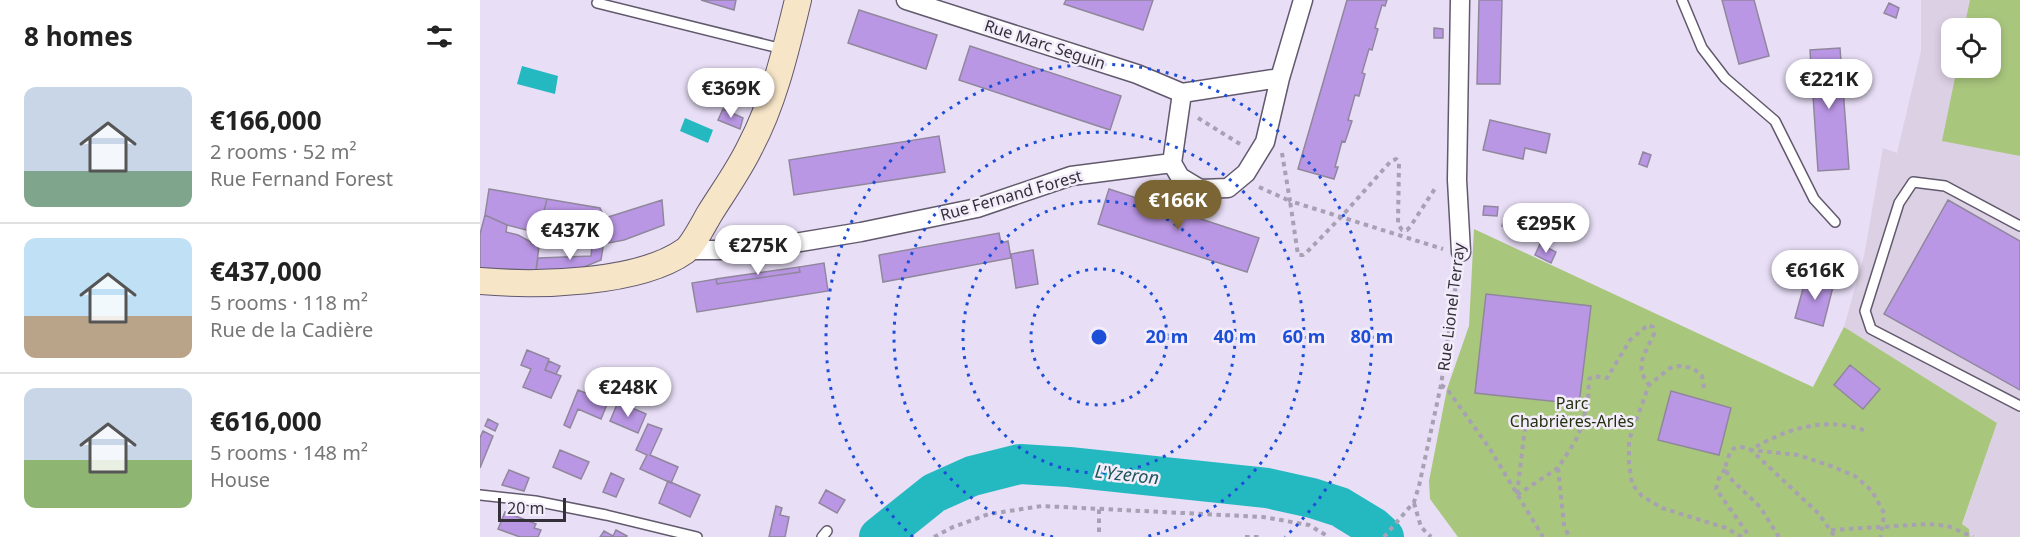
<!DOCTYPE html>
<html lang="en">
<head>
<meta charset="utf-8">
<style>
  body { margin:0; font-family:"Noto Sans",sans-serif; background:#f6f6f6; color:#222; height:100vh; display:flex; flex-direction:column; font-size:22px; white-space:nowrap }
  * { box-sizing:border-box; margin:0 }
  p { font-size:20px; color:#767676 }
  .icon { flex:none; width:33px; height:33px; fill:none; stroke:currentColor; stroke-width:2; stroke-linecap:round; stroke-linejoin:round }
  .map { position:relative; flex:1; overflow:hidden }
  .side { display:flex; flex-direction:column; background:#fff; width:480px }
  .side>* { flex:none }
  .controls { position:absolute; left:1461px; top:18px; display:grid; gap:12px }
  .controls a { display:grid; place-items:center; width:60px; height:60px; border-radius:12px; background:#fff; box-shadow:0 3px 9px #0003; font-size:30px }
  .scale { position:absolute; left:18px; bottom:15px; width:68px; box-sizing:border-box; padding-left:6px; border:3px solid #333039; border-top:0; font-size:16px; line-height:21px; white-space:nowrap; color:#333039; -webkit-text-stroke:4px #f3edfb; paint-order:stroke }
  .price { position:absolute; translate:-50% -51px; padding:0 14px; border-radius:21px; background:#fff; color:#222; font-size:20px; line-height:39px; filter:drop-shadow(0 2px 3px #0008) }
  .price::after { content:''; position:absolute; left:50%; top:36px; width:18px; height:14px; margin-left:-9px; background:inherit; clip-path:polygon(0 0,100% 0,50% 100%) }
  .price.current { background:#7b6535; color:#fff }
  ul { padding:0; list-style:none }
  li { display:flex; align-items:center; gap:18px; height:150px; padding:0 24px }
  li+li { border-top:2px solid #e0e0e0 }
  li span { display:grid; place-items:center; flex:none; width:168px; height:120px; border-radius:12px; color:#555 }
  li>.icon { margin-inline-start:auto }
  span .icon { width:72px; height:72px; fill:#fffc; stroke-width:1 }
  li b { font-size:26px }
  h2 { display:flex; justify-content:space-between; align-items:center; height:72px; padding:0 24px; font-size:26px }
  main { display:flex; flex:1; min-height:0 }
  .map>svg:first-child { display:block }
</style>
</head>
<body>
<main>
<section class="side">
<h2>8 homes<svg class="icon" aria-label="filters" viewBox="0 0 24 24"><path d="M4 7h16M4 17h16"/><circle cx="9" cy="7" r="2"/><circle cx="15" cy="17" r="2"/></svg></h2>
<ul>
<li><span style="background:linear-gradient(#c9d6e8 70%,#7fa58c 0)"><svg class="icon" aria-label="home" viewBox="0 0 24 24"><path d="M3 11l9-7 9 7M6 9v11h12V9"/></svg></span><div><b>€166,000</b><p>2 rooms · 52 m²</p><p>Rue Fernand Forest</p></div></li>
<li><span style="background:linear-gradient(#bfe0f5 65%,#b9a48a 0)"><svg class="icon" aria-label="home" viewBox="0 0 24 24"><path d="M3 11l9-7 9 7M6 9v11h12V9"/></svg></span><div><b>€437,000</b><p>5 rooms · 118 m²</p><p>Rue de la Cadière</p></div></li>
<li><span style="background:linear-gradient(#c9d6e8 60%,#8fb573 0)"><svg class="icon" aria-label="home" viewBox="0 0 24 24"><path d="M3 11l9-7 9 7M6 9v11h12V9"/></svg></span><div><b>€616,000</b><p>5 rooms · 148 m²</p><p>House</p></div></li>
</ul>
</section>
<div class="map">
<svg width="1540" height="537" viewBox="0 0 1540 537">
  <rect width="100%" height="100%" fill="#e8def6"/>
  <path fill="#dcd1e4" fill-rule="evenodd" d="M 1441,0 L 1540,0 L 1540,537 L 1490,537 L 1489,529 L 1482,525 L 1517,423 L 1364,327 L 1384,256 L 1403,148 L 1417,153 L 1441,51 ZM 1472,28 L 1510,28 L 1510,68 L 1472,68 Z"/>
  <path fill="#a9c67d" d="M 1490,0 L 1540,0 L 1540,156 L 1462,141 L 1477,68 L 1510,68 L 1510,28 L 1484,28 Z
    M 994,229 L 1333,387 L 1364,327 L 1517,423 L 1482,524 L 1489,529 L 1490,537 L 978,537 L 950,499 L 949,481 L 967,389 L 989,326 Z"/>
  <path fill="#24b8c0" d="M 42,66 L 78,76 L 75,94 L 37,84 Z
    M 205,118 L 233,130 L 228,143 L 200,131 Z"/>
  <g fill="none" stroke-linecap="round" stroke-linejoin="round">
    <path stroke="#24b8c0" stroke-width="40" d="M 399,537 L 454,493 L 492,476 L 540,464 L 589,467 L 787,488 L 832,498 L 860,507 L 893,527 L 904,537"/>
  </g>
  <path fill="#ba97e5" stroke="#90879d" stroke-width="1.5" d="M 221,0 L 256,0 L 254,10 Z
    M 586,0 L 673,0 L 663,30 L 584,4 Z
    M 867,0 L 907,0 L 905,6 L 902,5 L 895,28 L 898,29 L 892,50 L 889,49 L 882,73 L 885,74 L 879,96 L 875,95 L 868,120 L 872,121 L 865,142 L 862,141 L 855,167 L 858,167 L 854,179 L 818,169 Z
    M 999,0 L 1022,0 L 1020,84 L 997,84 Z
    M 1242,0 L 1274,0 L 1289,56 L 1259,64 Z
    M 1409,3 L 1419,8 L 1416,18 L 1404,13 Z
    M 379,10 L 457,35 L 446,69 L 368,43 Z
    M 954,28 L 963,29 L 963,38 L 954,38 Z
    M 490,46 L 641,96 L 630,130 L 479,80 Z
    M 1360,48 L 1369,169 L 1338,171 L 1330,50 Z
    M 243,109 L 263,118 L 260,129 L 238,120 Z
    M 1010,120 L 1070,134 L 1066,153 L 1045,148 L 1043,159 L 1003,150 Z
    M 459,136 L 465,172 L 314,195 L 309,160 Z
    M 1163,152 L 1171,155 L 1167,167 L 1159,164 Z
    M 9,189 L 67,199 L 62,219 L 70,224 L 69,239 L 58,233 L 27,225 L 5,215 Z
    M 629,189 L 779,238 L 767,272 L 618,224 Z
    M 67,199 L 120,208 L 125,218 L 182,200 L 184,225 L 144,240 L 123,244 L 123,247 L 72,241 L 69,239 L 70,224 L 62,219 Z
    M 1468,200 L 1540,241 L 1540,390 L 1404,314 Z
    M 1004,206 L 1018,207 L 1017,216 L 1003,215 Z
    M 5,215 L 27,225 L 26,232 L 38,235 L 51,242 L 51,244 L 59,246 L 56,270 L 0,268 L 0,234 Z
    M 1024,217 L 1035,219 L 1032,229 L 1022,226 Z
    M 519,233 L 521,243 L 528,241 L 531,258 L 403,282 L 399,255 Z
    M 1060,244 L 1076,252 L 1071,263 L 1055,255 Z
    M 112,246 L 123,247 L 121,260 L 104,267 L 93,269 L 56,270 L 58,258 L 111,256 Z
    M 553,250 L 558,284 L 536,288 L 531,254 Z
    M 344,263 L 348,291 L 217,312 L 212,283 L 236,279 L 237,284 L 320,272 L 319,267 Z
    M 319,267 L 320,272 L 237,284 L 236,279 Z
    M 1329,276 L 1354,283 L 1343,326 L 1315,318 L 1324,285 L 1326,286 Z
    M 1006,294 L 1111,306 L 1099,404 L 995,393 Z
    M 47,350 L 69,359 L 65,370 L 81,376 L 71,398 L 43,387 L 51,369 L 41,365 Z
    M 69,361 L 80,366 L 76,374 L 65,370 Z
    M 1370,365 L 1400,389 L 1383,409 L 1354,385 Z
    M 98,390 L 128,402 L 121,419 L 98,409 L 90,428 L 84,425 Z
    M 1191,391 L 1251,408 L 1239,455 L 1178,440 Z
    M 138,402 L 166,414 L 158,433 L 130,421 Z
    M 8,419 L 18,424 L 15,431 L 5,426 Z
    M 168,424 L 182,429 L 170,455 L 198,467 L 191,483 L 160,469 L 167,455 L 156,450 Z
    M 3,431 L 13,436 L 0,468 L 0,438 Z
    M 80,450 L 109,462 L 101,479 L 73,467 Z
    M 29,470 L 49,478 L 44,491 L 22,485 Z
    M 131,473 L 144,479 L 136,497 L 123,492 Z
    M 188,481 L 220,495 L 210,517 L 179,503 Z
    M 346,490 L 365,500 L 357,513 L 339,503 Z
    M 296,506 L 302,508 L 300,515 L 309,517 L 305,537 L 289,537 Z
    M 25,512 L 56,524 L 54,528 L 61,530 L 58,537 L 40,537 L 18,529 Z
    M 136,530 L 147,536 L 146,537 L 120,537 L 124,531 L 133,536 Z"/>
  <g fill="none" stroke-linecap="round" stroke-linejoin="round">
    <defs>
      <path id="lane" d="M 1202,0 L 1222,48 L 1245,78 L 1295,121 L 1334,199 L 1355,222
        M 117,3 L 303,49
        M 1540,226 L 1465,186 L 1433,182 L 1419,203 L 1385,311 L 1391,329 L 1540,406
        M 0,495 L 55,501 L 126,515 L 217,537
        M 342,537 L 347,531"/>
      <path id="street" d="M 426,0 L 657,74 L 702,93
        M 980,0 L 977,180 L 981,252
        M 702,93 L 800,78
        M 692,163 L 700,177 L 720,189 L 748,188 L 766,173 L 785,142 L 800,78 L 823,0
        M 692,163 L 702,93
        M 207,250 L 272,250 L 381,232 L 497,208 L 591,176 L 692,163"/>
      <path id="secondary" d="M 0,281 C 56,286 158,284 205,251 C 213,245 224,223 230,213 C 243,192 259,170 270,147 C 294,102 306,49 318,0"/>
    </defs>
    <use href="#lane" stroke="#62596d" stroke-width="12"/>
    <use href="#street" stroke="#62596d" stroke-width="21"/>
    <use href="#secondary" stroke="#62596d" stroke-width="28"/>
    <path stroke="#a8a0b3" stroke-width="4" stroke-dasharray="4.5 4.5" stroke-linecap="butt" d="M 718,118 L 760,144
      M 802,153 L 810,201 L 963,249
      M 779,187 L 810,201 L 818,255 L 823,255 L 827,252 L 861,217 L 911,161 L 916,159 L 919,162 L 918,224 L 922,230 L 927,230 L 930,227 L 956,187
      M 961,385 L 967,389 L 1010,449 L 1063,537
      M 1224,388 L 1222,376 L 1213,368 L 1199,366 L 1190,368 L 1169,385 L 1149,440 L 1149,463 L 1152,484 L 1162,496 L 1182,508 L 1246,528 L 1262,537
      M 1384,430 C 1377,428 1369,426 1361,425 C 1330,421 1296,434 1271,450 L 1318,455 L 1351,466 L 1375,476 L 1392,491 L 1404,513 L 1401,537
      M 1078,468 L 1084,525 L 1089,537
      M 1245,469 L 1239,478 L 1236,489 L 1270,537
      M 1037,494 L 1045,428
      M 1037,495 L 1078,468 L 1096,440 L 1102,425 L 1108,399 L 1109,379 L 1114,376 L 1127,378 L 1150,340 L 1168,325 L 1173,327 L 1174,334 C 1166,353 1153,365 1169,385
      M 934,503 L 941,527 L 951,537
      M 1351,530 L 1448,524 L 1468,526 L 1493,537
      M 619,532 L 619,508
      M 454,537 L 473,527 L 509,514 L 562,506 L 783,517 L 829,525 L 849,537
      M 765,537 L 780,537
      M 904,537 L 934,502 L 939,486 L 961,385 L 978,271
      M 1299,537 L 1280,507 L 1249,477 L 1245,468 C 1250,451 1251,442 1271,450 L 1339,514 L 1355,537"/>
    <use href="#lane" stroke="#fff" stroke-width="9"/>
    <use href="#street" stroke="#fff" stroke-width="18"/>
    <use href="#secondary" stroke="#f7e5c8" stroke-width="26"/>
  </g>
  <g fill="none" stroke="#1d4ed8" stroke-width="3" stroke-dasharray="3 6">
    <circle cx="619" cy="337" r="68"/>
    <circle cx="619" cy="337" r="136"/>
    <path d="M573 537A205 205 0 1 1 665 537"/>
    <path d="M433 537A273 273 0 1 1 805 537"/>
  </g>
  <g text-anchor="middle" dominant-baseline="central" stroke-width="5" stroke-linejoin="round" paint-order="stroke">
    <g font-size="16" fill="#333039" stroke="#f3edfb">
      <text transform="translate(565 44) rotate(18)">Rue Marc Seguin</text>
      <text transform="translate(531 195) rotate(-16)">Rue Fernand Forest</text>
      <text transform="translate(971 307) rotate(-83)">Rue Lionel Terray</text>
    </g>
    <g font-size="16" fill="#24310e" stroke="#f3edfb">
      <text x="1092" y="403">Parc<tspan x="1092" dy="18">Chabrières-Arlès</tspan></text>
    </g>
    <g font-size="18" font-style="italic" fill="#1d5659" stroke="#f3edfb">
      <text transform="translate(647 474) rotate(6)">L'Yzeron</text>
    </g>
  </g>
  <circle cx="619" cy="337" r="9" fill="#1d4ed8" stroke="#f3edfb" stroke-width="3"/>
  <g font-size="18" text-anchor="middle" font-weight="bold" fill="#1d4ed8" stroke="#f3edfb" stroke-width="5" stroke-linejoin="round" paint-order="stroke">
    <text x="687" y="343">20 m</text>
    <text x="755" y="343">40 m</text>
    <text x="824" y="343">60 m</text>
    <text x="892" y="343">80 m</text>
  </g>
</svg>
<div class="controls">
<a><svg class="icon" aria-label="locate" viewBox="0 0 24 24"><circle cx="12" cy="12" r="6"/><path d="M12 2v4M12 18v4M2 12h4M18 12h4"/></svg></a>
</div>
<div class="scale">20 m</div>
<b class="price" style="left:1349px;top:110px">€221K</b>
<b class="price" style="left:251px;top:119px">€369K</b>
<b class="price current" style="left:698px;top:231px">€166K</b>
<b class="price" style="left:1066px;top:254px">€295K</b>
<b class="price" style="left:90px;top:261px">€437K</b>
<b class="price" style="left:278px;top:276px">€275K</b>
<b class="price" style="left:1335px;top:301px">€616K</b>
<b class="price" style="left:148px;top:418px">€248K</b>
</div>
</main>
</body>
</html>
